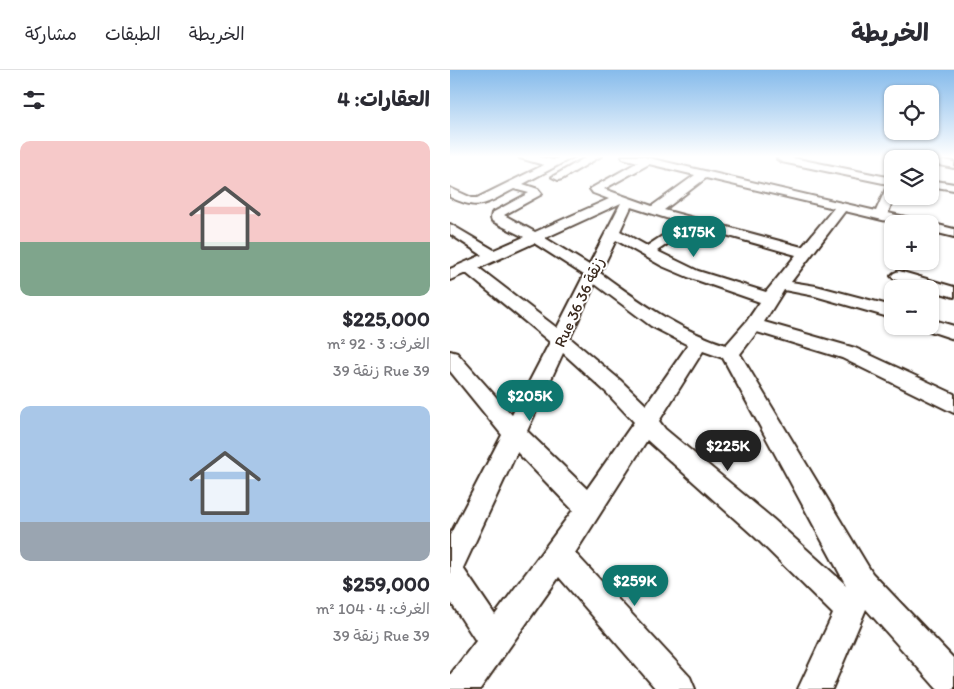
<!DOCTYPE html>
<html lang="ar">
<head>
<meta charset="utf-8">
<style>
  body { margin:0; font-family:Itim,"Playpen Sans Arabic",sans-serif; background:#f7f7f7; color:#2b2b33; direction:rtl; height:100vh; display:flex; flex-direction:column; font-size:19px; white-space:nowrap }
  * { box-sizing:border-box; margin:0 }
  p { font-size:16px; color:#7c7c81 }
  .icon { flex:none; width:28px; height:28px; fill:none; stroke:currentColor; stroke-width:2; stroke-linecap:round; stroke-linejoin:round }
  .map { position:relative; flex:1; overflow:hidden; direction:ltr }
  .details { display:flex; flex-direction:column; background:#fff; width:450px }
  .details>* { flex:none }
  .buttons { position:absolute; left:434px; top:15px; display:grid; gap:10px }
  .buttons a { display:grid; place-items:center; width:55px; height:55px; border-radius:10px; background:#fff; box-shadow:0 1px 4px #0004; font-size:25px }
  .price { position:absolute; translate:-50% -42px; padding:0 11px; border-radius:18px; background:#0f766e; color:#fff; font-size:16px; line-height:32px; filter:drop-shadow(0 1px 2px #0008) }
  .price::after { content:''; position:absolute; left:50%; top:30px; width:15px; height:11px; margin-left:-8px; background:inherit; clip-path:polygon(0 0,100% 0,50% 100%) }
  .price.current { background:#222; color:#fff }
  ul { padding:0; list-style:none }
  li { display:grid; align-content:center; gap:10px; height:265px; padding:0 20px }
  li span { display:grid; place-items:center; height:155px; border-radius:10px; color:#555 }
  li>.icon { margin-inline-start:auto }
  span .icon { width:90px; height:90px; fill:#fffc; stroke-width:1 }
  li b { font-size:21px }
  h2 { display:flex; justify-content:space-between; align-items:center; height:60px; padding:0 20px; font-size:21px }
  header { display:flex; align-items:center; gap:30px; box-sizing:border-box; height:70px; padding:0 25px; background:#fff; border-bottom:1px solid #e1e1e2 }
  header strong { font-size:24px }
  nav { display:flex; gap:28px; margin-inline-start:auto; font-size:18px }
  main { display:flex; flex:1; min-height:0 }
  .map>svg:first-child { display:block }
</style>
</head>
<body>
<header>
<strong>الخريطة</strong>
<nav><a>الخريطة</a><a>الطبقات</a><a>مشاركة</a></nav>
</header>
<main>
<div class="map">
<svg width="504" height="619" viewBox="0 0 504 619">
  <rect width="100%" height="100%" fill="#fff"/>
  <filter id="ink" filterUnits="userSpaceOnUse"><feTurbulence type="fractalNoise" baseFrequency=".02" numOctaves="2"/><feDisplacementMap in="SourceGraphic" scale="10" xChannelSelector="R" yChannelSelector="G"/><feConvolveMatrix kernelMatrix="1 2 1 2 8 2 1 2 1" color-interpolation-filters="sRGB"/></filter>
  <g filter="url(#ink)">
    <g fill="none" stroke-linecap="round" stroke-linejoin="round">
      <defs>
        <path id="minor" d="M 69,86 L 86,86 L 103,90 L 112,86 L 125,86 L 73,114 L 88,119 L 92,124 L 54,145 L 85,162 L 159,129 L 143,123 L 140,119 L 188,92 L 173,88 L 172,86 L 190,86 L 426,141 L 438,114 L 332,92 L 327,89 L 333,86 L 442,108 L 442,126 L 444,126 L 438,143 L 472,151 L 473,154 L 449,154 L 395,141 L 341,212 L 366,216 L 442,236 L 442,248 L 365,226 L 334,220 L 314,252 L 405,278 L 504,324 L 504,343 L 392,288 L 307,262 L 290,284 L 422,503 L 504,589 L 504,619 L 487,619 L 416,539 L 382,619 L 348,619 L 383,544 L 305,467 L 197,370 L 125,483 L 240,607 L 245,619 L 206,619 L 109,507 L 30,619 L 0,619 L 0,605 L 26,571 L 0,531 L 0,465 L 52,365 L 0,301 L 0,281 L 7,283 L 62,345 L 100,272 L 16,203 L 0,210 L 0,199 L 32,185 L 0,164 L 0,154 L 44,180 L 74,167 L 42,151 L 41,148 L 42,143 L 79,123 L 64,119 C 36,133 31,142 0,127 L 0,118 L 22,128 L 27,128 L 94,95 L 70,88 ZM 199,94 L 245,105 L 202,136 L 154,119 ZM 256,108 L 384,138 L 352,177 L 214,140 ZM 171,133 L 139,195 L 95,168 ZM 181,137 L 232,153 L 197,176 L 170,161 ZM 244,156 L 346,185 L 316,222 L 248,201 L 207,181 ZM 166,170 L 212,196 L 238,207 L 310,232 L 297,251 L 276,275 C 226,259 192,233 150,203 ZM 84,173 L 134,205 L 107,258 L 29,198 ZM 145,214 L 201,256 L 238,275 L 196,335 L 170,310 L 120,268 ZM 253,281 L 273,288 L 396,515 L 323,449 L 215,359 L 209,351 ZM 113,283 L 156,322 L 184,352 L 137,419 L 77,361 ZM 67,382 L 123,440 L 45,545 L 13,498 Z
          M 138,86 L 151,86 L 112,109 L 108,110 L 102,107 Z
          M 452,86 L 473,86 L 504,92 L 504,98 L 480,93 L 480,89 L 456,89 Z
          M 480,110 L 504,114 L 504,120 L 480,116 Z
          M 480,153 L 504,159 L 504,167 L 480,161 L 480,154 L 477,154 Z
          M 449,201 L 504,217 L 504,227 L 444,209 L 441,206 L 444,203 Z
          M 480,249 L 504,256 L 504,269 L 474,259 L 472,256 L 480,256 Z"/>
      </defs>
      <use href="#minor" stroke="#3b2a1e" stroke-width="4"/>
      <use href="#minor" fill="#fff" fill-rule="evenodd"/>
    </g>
  </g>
  <linearGradient id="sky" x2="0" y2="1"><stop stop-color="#86bbeb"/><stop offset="0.5" stop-color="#fff"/><stop offset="1" stop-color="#fff" stop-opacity="0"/></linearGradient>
  <rect width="504" height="173" fill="url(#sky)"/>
  <g text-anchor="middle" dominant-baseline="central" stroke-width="4" stroke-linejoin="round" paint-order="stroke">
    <g font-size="16" fill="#3b2a1e" stroke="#fff">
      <text transform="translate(129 232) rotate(-65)">Rue 36 زنقة 36</text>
    </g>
  </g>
</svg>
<div class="buttons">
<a><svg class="icon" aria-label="locate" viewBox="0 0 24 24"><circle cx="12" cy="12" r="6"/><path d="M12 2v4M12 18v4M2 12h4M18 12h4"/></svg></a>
<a><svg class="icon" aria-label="layers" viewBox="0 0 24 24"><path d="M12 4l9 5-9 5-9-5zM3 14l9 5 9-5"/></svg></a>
<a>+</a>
<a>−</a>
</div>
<b class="price" style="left:244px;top:188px">$175K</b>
<b class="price" style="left:80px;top:352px">$205K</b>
<b class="price current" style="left:278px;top:402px">$225K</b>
<b class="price" style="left:185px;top:537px">$259K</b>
</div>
<section class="details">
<h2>العقارات: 4<svg class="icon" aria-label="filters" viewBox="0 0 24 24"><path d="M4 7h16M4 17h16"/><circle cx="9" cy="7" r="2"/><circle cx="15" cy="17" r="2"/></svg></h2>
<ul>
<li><span style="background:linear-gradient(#f6c9c9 65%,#7fa58c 0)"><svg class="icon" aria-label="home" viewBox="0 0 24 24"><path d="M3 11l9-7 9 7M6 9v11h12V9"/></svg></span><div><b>$225,000</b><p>الغرف: 3 · 92 m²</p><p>Rue 39 زنقة 39</p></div></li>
<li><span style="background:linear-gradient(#a9c7e8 75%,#9aa5b1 0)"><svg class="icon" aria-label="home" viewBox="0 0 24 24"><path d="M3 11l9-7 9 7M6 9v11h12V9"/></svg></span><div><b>$259,000</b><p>الغرف: 4 · 104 m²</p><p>Rue 39 زنقة 39</p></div></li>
</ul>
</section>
</main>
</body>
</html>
